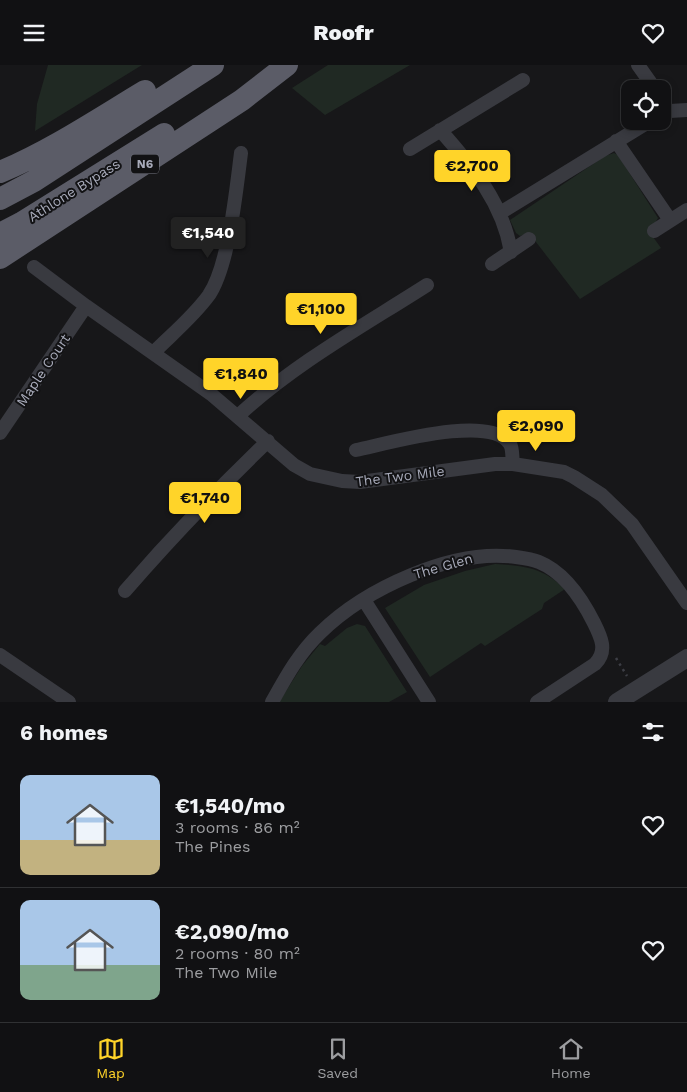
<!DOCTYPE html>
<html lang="en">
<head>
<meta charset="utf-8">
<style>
  body { margin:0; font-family:"Work Sans",sans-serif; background:#1e1f21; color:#f1f3f6; height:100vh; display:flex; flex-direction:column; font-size:19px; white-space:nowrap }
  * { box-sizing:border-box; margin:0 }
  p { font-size:16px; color:#9c9da0 }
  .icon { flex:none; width:28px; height:28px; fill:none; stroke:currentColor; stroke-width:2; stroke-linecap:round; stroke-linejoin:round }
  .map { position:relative; height:637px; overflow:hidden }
  .details { display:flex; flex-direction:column; background:#111113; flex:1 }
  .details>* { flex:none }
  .controls { position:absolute; left:621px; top:15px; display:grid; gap:10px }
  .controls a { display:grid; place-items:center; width:50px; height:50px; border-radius:10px; background:#111113; box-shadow:0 2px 8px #0003,0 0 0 1px #303133; font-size:25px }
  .price { position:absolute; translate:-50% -42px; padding:0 11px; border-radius:5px; background:#ffd429; color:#111; font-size:16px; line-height:32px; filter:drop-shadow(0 1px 2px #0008) }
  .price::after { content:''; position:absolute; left:50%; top:30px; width:15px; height:11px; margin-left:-8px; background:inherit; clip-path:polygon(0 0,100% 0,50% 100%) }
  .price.selected { background:#222; color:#fff }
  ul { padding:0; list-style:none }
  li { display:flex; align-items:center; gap:15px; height:125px; padding:0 20px }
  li+li { border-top:1px solid #303133 }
  li span { display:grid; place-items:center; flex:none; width:140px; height:100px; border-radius:10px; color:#555 }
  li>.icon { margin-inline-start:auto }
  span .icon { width:60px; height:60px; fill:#fffc; stroke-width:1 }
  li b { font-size:21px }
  h2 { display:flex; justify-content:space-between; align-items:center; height:60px; padding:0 20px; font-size:21px }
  header { display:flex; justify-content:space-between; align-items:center; height:65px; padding:0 20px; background:#111113; font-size:22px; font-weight:800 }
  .dock { display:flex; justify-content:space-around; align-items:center; height:70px; border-top:1px solid #303133; background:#111113; font-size:14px; color:#9c9da0 }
  .dock a { display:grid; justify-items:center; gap:2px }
  .dock .selected { color:#ffd429 }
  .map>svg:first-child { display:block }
</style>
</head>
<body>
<header><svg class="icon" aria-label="menu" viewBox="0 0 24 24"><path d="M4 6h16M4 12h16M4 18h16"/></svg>Roofr<svg class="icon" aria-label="heart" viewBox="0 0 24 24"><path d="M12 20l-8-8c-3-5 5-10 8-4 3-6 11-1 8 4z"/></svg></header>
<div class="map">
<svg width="687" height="637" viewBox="0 0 687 637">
  <rect width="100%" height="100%" fill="#171719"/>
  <path fill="#202923" d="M 48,0 L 142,0 L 35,66 L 37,39 Z
    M 328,0 L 410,0 L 325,50 L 292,23 Z
    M 614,88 L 618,90 L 658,153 L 654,160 L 648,165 L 661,183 L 580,234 L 529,168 L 520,171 L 516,168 L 510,155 L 605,91 Z
    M 495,499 C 525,501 542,502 565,524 L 544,538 L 542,544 L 485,581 L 481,578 L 430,612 L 385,543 L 424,520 L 465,506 Z
    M 357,559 L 365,561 L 407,627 L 389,637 L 279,637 L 302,601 L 320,579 L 325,581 L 347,563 Z"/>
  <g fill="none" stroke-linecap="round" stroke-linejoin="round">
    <path stroke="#3d3e45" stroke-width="2.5" stroke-dasharray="2.5 4" stroke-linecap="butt" d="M 616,593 L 627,611"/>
    <path stroke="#393a40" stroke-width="14" d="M 638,0 L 655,24
      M 662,50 L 670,46 L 687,45
      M 440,65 C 472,101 503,138 511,187
      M 616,76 L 670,155
      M 410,84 L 523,15
      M 500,148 L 650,56
      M 654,166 L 687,145
      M 492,199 L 529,174
      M 34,202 L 86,241 L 211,329 L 294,400 L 310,409 L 342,416 L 360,417 L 495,399 L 513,399 L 564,407 L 574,412 L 602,430 L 632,459 L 687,538
      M 153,288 C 172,269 193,252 209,230 C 229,200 236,126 241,88
      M 238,351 C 294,299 363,261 427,220
      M 0,368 L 86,241
      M 356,385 C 386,379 491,348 510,379 C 513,384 512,393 513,399
      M 125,526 C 170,474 218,424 268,376
      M 364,535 L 429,637
      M 0,590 L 69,637
      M 272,637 C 286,612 299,588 320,568 C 365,524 452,483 516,492 C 524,493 532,494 539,497 C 564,507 582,534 594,558 C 601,572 608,586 595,599 L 537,637"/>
    <path stroke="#393a40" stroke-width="18" d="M 617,637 L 687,593"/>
    <path stroke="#5b5c67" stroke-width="22" d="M 0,107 C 49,87 100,53 145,26
      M 0,134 L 34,116 L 213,0
      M 0,169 L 21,158 L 164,69
      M 0,193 L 242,35 L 287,0"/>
  </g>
  <g text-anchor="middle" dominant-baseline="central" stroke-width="4" stroke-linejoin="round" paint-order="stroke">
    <rect fill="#121214" stroke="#7b7d88" stroke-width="1" x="131" y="89.5" width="28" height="19" rx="4"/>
    <g font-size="12" font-weight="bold" fill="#a8abba">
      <text x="145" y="99">N6</text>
    </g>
    <g font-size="14" fill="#a8abba" stroke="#121214">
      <text transform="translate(74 125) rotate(-32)">Athlone Bypass</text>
      <text transform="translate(43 305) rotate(-56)">Maple Court</text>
      <text transform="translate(400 411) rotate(-7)">The Two Mile</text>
      <text transform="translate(443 501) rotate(-16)">The Glen</text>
    </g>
  </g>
</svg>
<div class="controls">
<a><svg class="icon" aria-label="locate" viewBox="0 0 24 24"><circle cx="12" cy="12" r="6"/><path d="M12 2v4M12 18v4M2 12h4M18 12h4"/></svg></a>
</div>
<b class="price" style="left:472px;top:127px">€2,700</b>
<b class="price selected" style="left:208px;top:194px">€1,540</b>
<b class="price" style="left:321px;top:270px">€1,100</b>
<b class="price" style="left:241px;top:335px">€1,840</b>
<b class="price" style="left:536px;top:387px">€2,090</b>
<b class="price" style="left:205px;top:459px">€1,740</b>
</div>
<section class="details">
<h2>6 homes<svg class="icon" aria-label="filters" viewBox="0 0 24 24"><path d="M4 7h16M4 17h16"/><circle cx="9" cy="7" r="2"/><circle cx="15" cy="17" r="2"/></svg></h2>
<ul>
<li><span style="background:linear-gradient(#a9c7e8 65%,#c2b280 0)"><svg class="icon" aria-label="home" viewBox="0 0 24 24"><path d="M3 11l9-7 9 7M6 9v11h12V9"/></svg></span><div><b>€1,540/mo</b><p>3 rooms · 86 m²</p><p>The Pines</p></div><svg class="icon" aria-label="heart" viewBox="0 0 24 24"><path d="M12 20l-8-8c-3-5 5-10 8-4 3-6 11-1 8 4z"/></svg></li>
<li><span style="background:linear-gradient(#a9c7e8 65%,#7fa58c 0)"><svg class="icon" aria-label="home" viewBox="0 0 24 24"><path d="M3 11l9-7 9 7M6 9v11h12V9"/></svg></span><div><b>€2,090/mo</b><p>2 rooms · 80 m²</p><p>The Two Mile</p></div><svg class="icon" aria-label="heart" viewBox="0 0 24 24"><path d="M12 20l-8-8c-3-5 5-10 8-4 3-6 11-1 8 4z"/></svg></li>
</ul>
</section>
<nav class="dock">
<a class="selected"><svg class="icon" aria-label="map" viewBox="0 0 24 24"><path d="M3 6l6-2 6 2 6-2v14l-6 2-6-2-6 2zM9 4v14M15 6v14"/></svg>Map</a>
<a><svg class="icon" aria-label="saved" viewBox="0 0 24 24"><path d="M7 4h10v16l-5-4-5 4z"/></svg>Saved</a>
<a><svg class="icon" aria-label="home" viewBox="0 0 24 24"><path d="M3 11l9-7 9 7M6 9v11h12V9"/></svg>Home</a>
</nav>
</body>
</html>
